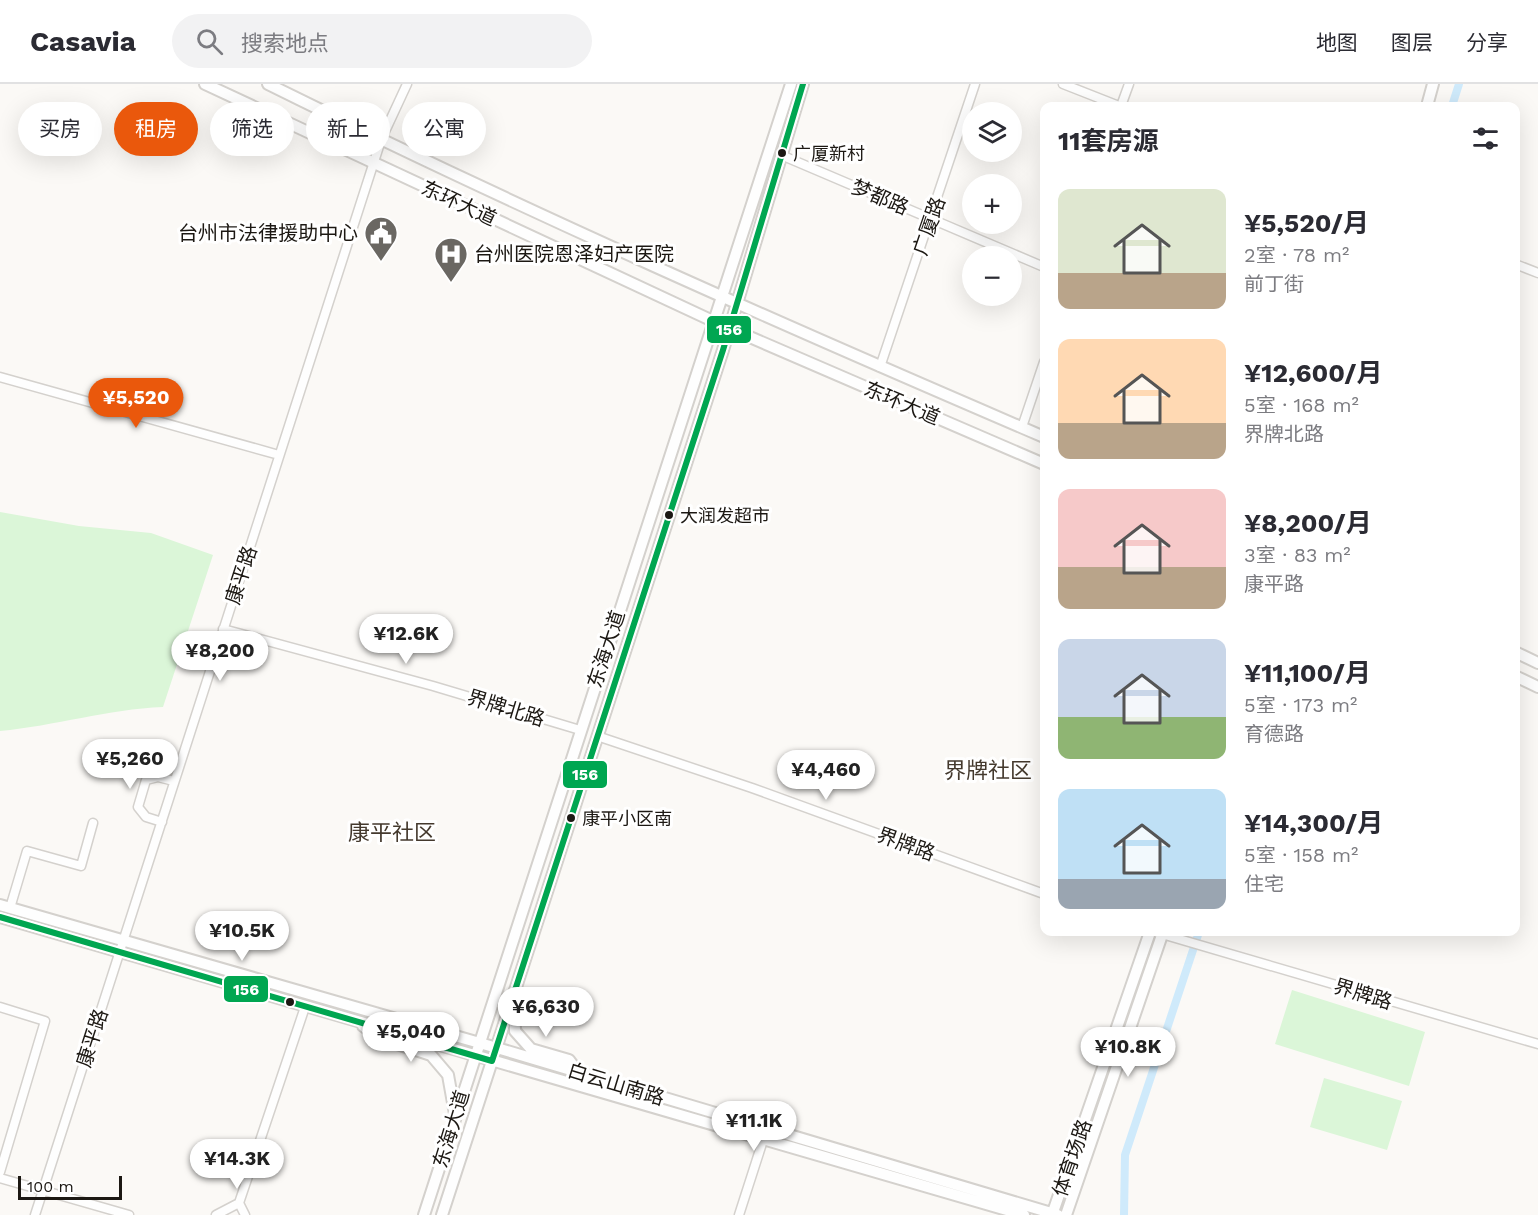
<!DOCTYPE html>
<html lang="zh">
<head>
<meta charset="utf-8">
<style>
  body { margin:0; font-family:"Work Sans","Noto Sans SC",sans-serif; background:#f2f2f3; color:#2b2b33; height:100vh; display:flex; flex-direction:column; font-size:22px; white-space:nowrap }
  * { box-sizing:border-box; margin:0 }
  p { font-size:20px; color:#7c7c81 }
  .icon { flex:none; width:33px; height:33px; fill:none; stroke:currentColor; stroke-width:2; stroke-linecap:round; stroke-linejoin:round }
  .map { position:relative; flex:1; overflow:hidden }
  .panel { position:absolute; left:1040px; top:18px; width:480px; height:834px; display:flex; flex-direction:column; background:#fff; border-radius:12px; box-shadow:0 6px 24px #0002 }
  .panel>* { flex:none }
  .top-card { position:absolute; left:18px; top:18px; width:570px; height:54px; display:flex; gap:12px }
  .tools { position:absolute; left:962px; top:18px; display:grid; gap:12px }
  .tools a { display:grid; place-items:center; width:60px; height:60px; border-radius:50%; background:#fff; box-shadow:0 6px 24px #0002; font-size:30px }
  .scale { position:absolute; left:18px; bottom:15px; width:104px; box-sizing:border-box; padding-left:6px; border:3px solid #1c1813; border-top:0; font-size:16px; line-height:21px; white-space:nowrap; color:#1c1813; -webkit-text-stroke:4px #fff; paint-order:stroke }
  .price { position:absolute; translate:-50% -51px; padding:0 14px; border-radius:21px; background:#fff; color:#222; font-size:20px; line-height:39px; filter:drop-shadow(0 2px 3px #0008) }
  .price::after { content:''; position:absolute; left:50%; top:36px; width:18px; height:14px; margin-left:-9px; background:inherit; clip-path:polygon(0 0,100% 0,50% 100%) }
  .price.current { background:#ea580c; color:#fff }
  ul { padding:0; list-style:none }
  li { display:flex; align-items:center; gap:18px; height:150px; padding:0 18px }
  li span { display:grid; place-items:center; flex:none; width:168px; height:120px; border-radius:12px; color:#555 }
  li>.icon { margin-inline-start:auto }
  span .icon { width:72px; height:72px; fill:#fffc; stroke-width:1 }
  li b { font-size:26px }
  h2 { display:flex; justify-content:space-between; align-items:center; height:72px; padding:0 18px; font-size:26px }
  .pill { padding:0 21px; border-radius:27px; background:#fff; box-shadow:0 6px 24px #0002; font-size:21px; line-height:54px }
  .pill.current { background:#ea580c; color:#fff }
  header { display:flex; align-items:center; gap:36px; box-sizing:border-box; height:84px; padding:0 30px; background:#fff; border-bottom:2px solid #e1e1e2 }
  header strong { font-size:28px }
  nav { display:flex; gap:33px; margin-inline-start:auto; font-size:21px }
  .search { width:420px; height:54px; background:#f2f2f3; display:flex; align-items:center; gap:15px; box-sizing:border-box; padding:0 21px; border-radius:33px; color:#7c7c81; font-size:22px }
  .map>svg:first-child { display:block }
</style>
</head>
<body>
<header>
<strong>Casavia</strong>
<div class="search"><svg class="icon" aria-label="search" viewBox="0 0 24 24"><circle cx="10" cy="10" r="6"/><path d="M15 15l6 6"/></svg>搜索地点</div>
<nav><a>地图</a><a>图层</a><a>分享</a></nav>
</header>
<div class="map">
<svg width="1538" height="1131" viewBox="0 0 1538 1131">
  <rect width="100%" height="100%" fill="#fbf9f6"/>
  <path fill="#dbf6d8" d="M 0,428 L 79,442 L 151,449 L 213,471 L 163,623 C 108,625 55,642 0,647 Z
    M 1292,906 L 1425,948 L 1409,1002 L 1275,960 Z
    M 1324,994 L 1402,1017 L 1387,1066 L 1310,1043 Z"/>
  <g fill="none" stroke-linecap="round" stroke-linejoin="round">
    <path stroke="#cfeafb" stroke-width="8" d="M 1452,22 L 1459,0
      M 1124,1131 L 1125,1071 L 1199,848"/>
    <defs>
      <path id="minor" d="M 1063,0 L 1119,22
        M 1121,22 L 1129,0
        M 781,71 L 1044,183
        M 1515,180 L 1538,189
        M 880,283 L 975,0
        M 0,293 L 279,371
        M 1022,343 L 1044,278
        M 223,545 L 433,602 L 580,646
        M 597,652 L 752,704 L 1044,810
        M 162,738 L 146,733 L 138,723 L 146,696 L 158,693 L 174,697
        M 10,824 L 27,767 L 81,782 L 93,739
        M 1155,848 L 1538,960
        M 0,923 L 45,937 L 0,1088
        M 0,1094 L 129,1131
        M 239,1119 L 305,923
        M 35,1131 L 381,56 L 407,0
        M 216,1131 L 239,1119 L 245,1131
        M 739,1131 L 767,1044"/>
      <path id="major" d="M 205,0 L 715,238 L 1044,380
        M 268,0 C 522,126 783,241 1044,353
        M 1427,22 L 1433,0
        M 1515,568 L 1538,579
        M 1515,592 L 1538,603
        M 0,821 L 497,964 L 1058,1131
        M 0,833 L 1024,1131
        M 514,918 L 515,947 L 531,965 L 569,976 L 578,988
        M 363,942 L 379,954 L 431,971 L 448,991 L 455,1030
        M 424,1131 L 791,0
        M 442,1131 L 723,266 L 803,0
        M 1052,1131 L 1150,848
        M 1066,1131 L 1163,848"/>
    </defs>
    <use href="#minor" stroke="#d4d1cd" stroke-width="11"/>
    <use href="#major" stroke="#d4d1cd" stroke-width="14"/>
    <use href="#minor" stroke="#fefefe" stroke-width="8"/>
    <use href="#major" stroke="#fefefe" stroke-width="10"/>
    <defs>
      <path id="bus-1" d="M 0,833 L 492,977 L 723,266 L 803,0"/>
    </defs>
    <use href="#bus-1" stroke="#fff" stroke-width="10"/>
    <use href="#bus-1" stroke="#00a651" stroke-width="6"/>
  </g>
  <defs>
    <symbol id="civic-pin" viewBox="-11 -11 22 30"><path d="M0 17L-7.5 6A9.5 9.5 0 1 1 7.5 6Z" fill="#6a6762" stroke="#fff"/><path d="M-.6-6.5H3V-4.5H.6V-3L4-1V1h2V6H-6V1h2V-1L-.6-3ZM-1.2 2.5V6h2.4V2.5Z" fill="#fff"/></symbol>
    <symbol id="hospital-pin" viewBox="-11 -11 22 30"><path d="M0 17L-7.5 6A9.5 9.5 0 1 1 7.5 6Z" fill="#6a6762" stroke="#fff"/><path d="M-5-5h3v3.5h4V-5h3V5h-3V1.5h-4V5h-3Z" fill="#fff"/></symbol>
  </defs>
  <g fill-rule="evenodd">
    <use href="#civic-pin" x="362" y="130" width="38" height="52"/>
    <use href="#hospital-pin" x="432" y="151" width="38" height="52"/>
  </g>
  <g fill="#1c1813" stroke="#fff" stroke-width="2">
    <circle cx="782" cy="69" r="5"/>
    <circle cx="669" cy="431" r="5"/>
    <circle cx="571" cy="734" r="5"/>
    <circle cx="290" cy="918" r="5"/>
  </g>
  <g text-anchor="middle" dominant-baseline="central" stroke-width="6" stroke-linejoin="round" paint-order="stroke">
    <g font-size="18" fill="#1c1813" stroke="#fff" text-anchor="start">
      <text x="793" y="69">广厦新村</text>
      <text x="680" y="431">大润发超市</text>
      <text x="582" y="734">康平小区南</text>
    </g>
    <g font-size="20" fill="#1c1813" stroke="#fff">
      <text transform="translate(880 113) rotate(23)">梦都路</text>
      <text transform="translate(459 119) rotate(25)">东环大道</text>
      <text transform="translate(929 142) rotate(-71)">广厦路</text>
      <text transform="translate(902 319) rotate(23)">东环大道</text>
      <text transform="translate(241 491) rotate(-72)">康平路</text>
      <text transform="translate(606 565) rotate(-72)">东海大道</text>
      <text transform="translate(506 624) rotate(17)">界牌北路</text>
      <text transform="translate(906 760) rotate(20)">界牌路</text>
      <text transform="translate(1363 910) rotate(17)">界牌路</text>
      <text transform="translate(92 954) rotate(-72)">康平路</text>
      <text transform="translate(616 1000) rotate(17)">白云山南路</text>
      <text transform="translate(451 1045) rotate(-73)">东海大道</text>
      <text transform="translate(1072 1074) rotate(-71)">体育场路</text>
    </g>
    <g font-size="20" fill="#1c1813" stroke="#fff" text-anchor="end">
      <text x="358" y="149">台州市法律援助中心</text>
      <text x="474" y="170" text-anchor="start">台州医院恩泽妇产医院</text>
    </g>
    <g font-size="22" fill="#44392d" stroke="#fff">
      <text x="988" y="686">界牌社区</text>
      <text x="392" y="748">康平社区</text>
    </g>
  </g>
  <g stroke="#fff" stroke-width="2">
    <rect x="706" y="231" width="46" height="29" rx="6" fill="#00a651"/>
    <rect x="562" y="676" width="46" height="29" rx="6" fill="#00a651"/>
    <rect x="223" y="891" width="46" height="28" rx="6" fill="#00a651"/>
  </g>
  <g font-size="16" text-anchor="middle" font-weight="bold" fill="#fff">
    <text x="729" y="251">156</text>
    <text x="585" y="696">156</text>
    <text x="246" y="911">156</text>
  </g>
</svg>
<div class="tools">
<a><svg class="icon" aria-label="layers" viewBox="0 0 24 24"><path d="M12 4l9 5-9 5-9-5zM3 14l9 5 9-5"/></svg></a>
<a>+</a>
<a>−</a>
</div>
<div class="scale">100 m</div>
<b class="price current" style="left:136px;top:345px">¥5,520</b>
<b class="price" style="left:406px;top:581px">¥12.6K</b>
<b class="price" style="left:220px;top:598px">¥8,200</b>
<b class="price" style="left:130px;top:706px">¥5,260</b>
<b class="price" style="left:826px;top:717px">¥4,460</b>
<b class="price" style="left:242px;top:878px">¥10.5K</b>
<b class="price" style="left:546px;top:954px">¥6,630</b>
<b class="price" style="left:411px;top:979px">¥5,040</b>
<b class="price" style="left:1128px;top:994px">¥10.8K</b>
<b class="price" style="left:754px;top:1068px">¥11.1K</b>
<b class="price" style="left:237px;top:1106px">¥14.3K</b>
<div class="top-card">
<a class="pill">买房</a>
<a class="pill current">租房</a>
<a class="pill">筛选</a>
<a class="pill">新上</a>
<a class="pill">公寓</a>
</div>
<section class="panel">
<h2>11套房源<svg class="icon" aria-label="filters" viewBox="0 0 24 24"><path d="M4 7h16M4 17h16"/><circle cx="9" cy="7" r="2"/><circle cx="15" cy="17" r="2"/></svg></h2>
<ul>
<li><span style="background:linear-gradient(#dfe7d0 70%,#b9a48a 0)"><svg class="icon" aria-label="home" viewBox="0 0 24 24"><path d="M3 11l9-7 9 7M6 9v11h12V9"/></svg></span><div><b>¥5,520/月</b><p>2室 · 78 m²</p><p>前丁街</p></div></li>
<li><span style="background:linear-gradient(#ffd9b3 70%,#b9a48a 0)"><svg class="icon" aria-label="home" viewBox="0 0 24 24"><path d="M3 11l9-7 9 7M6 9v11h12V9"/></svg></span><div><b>¥12,600/月</b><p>5室 · 168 m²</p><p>界牌北路</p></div></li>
<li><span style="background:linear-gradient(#f6c9c9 65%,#b9a48a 0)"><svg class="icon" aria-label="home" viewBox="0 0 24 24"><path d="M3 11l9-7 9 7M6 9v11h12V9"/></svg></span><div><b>¥8,200/月</b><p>3室 · 83 m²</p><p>康平路</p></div></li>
<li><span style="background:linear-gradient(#c9d6e8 65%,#8fb573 0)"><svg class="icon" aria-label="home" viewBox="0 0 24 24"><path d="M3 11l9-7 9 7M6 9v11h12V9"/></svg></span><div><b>¥11,100/月</b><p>5室 · 173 m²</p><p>育德路</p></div></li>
<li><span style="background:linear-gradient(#bfe0f5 75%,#9aa5b1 0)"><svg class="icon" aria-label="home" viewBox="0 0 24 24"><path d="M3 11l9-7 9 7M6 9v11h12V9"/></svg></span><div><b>¥14,300/月</b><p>5室 · 158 m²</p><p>住宅</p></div></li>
</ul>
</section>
</div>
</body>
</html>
